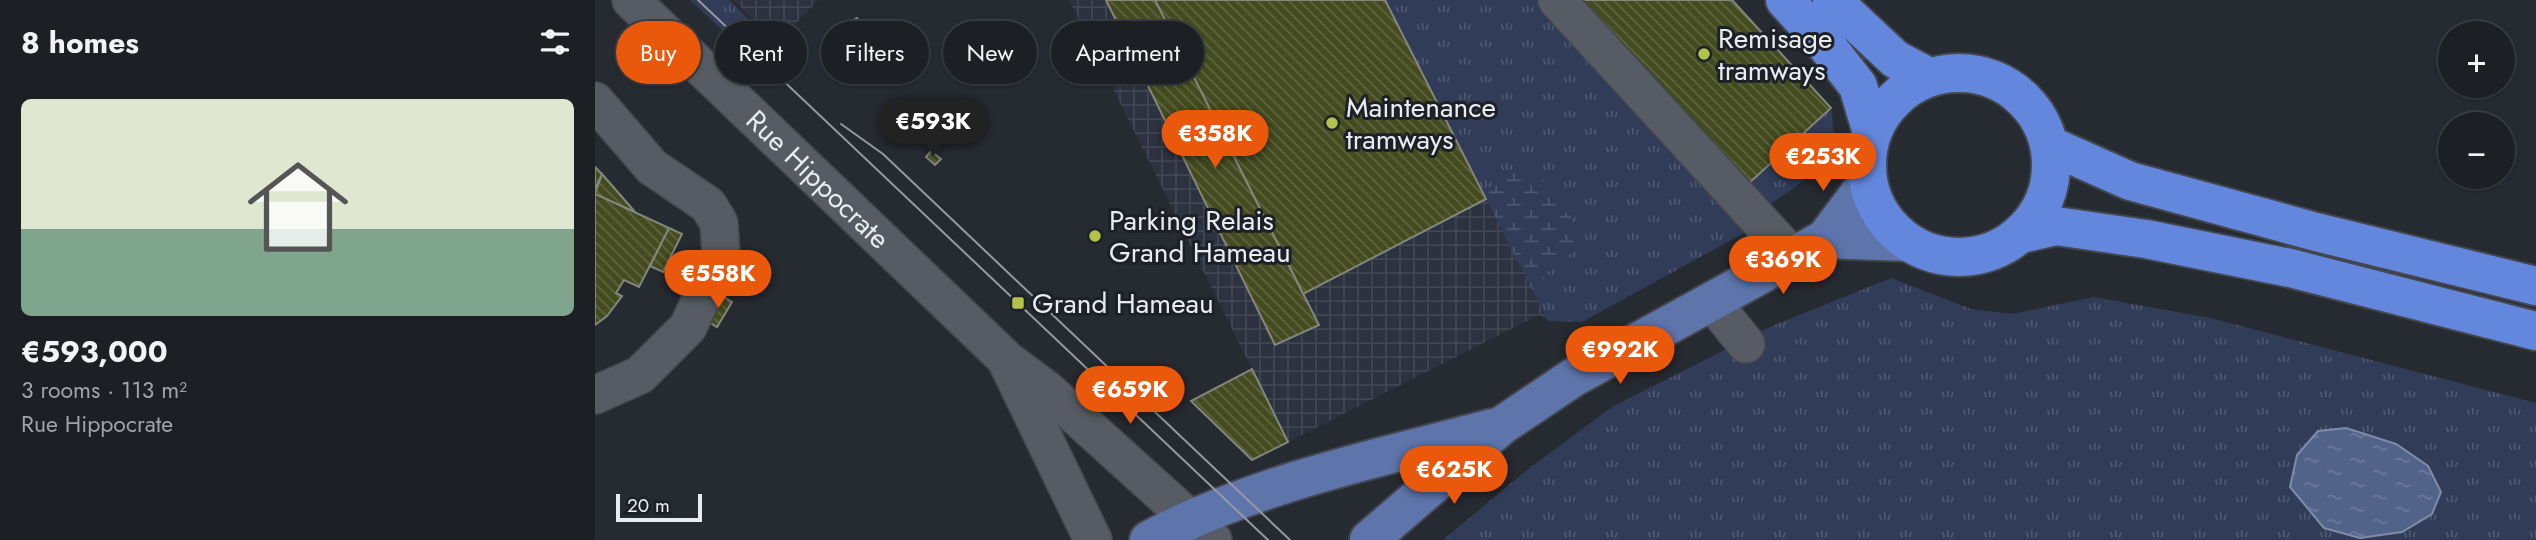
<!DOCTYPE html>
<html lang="en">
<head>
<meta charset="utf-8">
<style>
  body { margin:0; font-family:Jost,sans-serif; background:#25282d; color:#f1f3f6; height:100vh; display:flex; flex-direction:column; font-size:26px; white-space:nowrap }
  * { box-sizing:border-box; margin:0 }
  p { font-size:23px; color:#a0a3a7 }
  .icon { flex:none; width:38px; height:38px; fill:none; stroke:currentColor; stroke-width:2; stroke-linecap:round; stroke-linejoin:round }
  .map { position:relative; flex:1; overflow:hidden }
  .details { display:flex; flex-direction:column; background:#1c2025; width:595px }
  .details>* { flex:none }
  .hud { position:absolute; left:21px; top:21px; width:665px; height:63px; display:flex; gap:14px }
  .buttons { position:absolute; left:1843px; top:21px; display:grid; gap:14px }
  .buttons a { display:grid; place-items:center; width:77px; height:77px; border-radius:50%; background:#1c2025; box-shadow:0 2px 5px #0004,0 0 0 2px #3a3e42; font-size:35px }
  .scale { position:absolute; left:21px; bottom:18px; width:86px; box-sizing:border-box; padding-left:7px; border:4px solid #e9ecf1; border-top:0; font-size:19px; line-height:24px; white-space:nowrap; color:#e9ecf1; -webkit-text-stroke:5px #1d2027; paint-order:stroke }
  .price { position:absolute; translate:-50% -60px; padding:0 16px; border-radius:24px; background:#ea580c; color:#fff; font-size:23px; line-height:46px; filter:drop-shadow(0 2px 4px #0008) }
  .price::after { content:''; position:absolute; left:50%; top:42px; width:21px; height:16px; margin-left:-10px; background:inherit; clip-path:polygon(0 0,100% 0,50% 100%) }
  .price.selected { background:#222; color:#fff }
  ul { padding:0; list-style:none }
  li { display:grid; align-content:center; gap:14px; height:371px; padding:0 21px }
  li span { display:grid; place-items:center; height:217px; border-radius:10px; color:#555 }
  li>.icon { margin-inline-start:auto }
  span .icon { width:126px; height:126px; fill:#fffc; stroke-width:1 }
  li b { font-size:30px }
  h2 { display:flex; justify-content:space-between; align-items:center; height:84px; padding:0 21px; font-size:30px }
  .chip { padding:0 24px; border-radius:32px; background:#1c2025; box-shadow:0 2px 5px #0004,0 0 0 2px #3a3e42; font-size:24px; line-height:63px }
  .chip.selected { background:#ea580c; color:#fff }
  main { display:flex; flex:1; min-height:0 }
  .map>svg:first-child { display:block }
</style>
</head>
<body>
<main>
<section class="details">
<h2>8 homes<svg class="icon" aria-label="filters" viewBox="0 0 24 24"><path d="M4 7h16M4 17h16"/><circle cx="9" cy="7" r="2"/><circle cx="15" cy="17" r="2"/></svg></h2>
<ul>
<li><span style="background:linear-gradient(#dfe7d0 60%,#7fa58c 0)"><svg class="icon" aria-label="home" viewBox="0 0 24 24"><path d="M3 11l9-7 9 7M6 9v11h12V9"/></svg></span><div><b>€593,000</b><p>3 rooms · 113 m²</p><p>Rue Hippocrate</p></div></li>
</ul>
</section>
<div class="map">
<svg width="1941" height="540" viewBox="0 0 1941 540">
  <defs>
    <pattern id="industrial-grid" width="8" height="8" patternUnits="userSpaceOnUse" patternTransform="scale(1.75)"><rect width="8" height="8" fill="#2c323f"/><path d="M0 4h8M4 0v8" fill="none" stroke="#404652"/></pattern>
    <pattern id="grass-tufts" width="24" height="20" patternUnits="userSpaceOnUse" patternTransform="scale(1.75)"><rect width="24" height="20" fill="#303c58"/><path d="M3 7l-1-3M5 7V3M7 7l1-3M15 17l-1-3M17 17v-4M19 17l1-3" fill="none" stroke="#4e5870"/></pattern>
    <pattern id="wetland-marsh" width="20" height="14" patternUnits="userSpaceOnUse" patternTransform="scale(1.75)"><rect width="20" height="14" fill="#303c58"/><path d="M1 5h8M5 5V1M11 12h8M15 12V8" fill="none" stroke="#4e5870"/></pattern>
    <pattern id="water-ripples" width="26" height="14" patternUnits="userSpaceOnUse" patternTransform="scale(1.75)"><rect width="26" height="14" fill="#52638a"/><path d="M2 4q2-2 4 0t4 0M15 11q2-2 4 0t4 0" fill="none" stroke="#6b7a9b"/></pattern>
    <pattern id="building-back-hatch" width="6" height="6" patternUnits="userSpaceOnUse" patternTransform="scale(1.75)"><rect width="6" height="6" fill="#444b1f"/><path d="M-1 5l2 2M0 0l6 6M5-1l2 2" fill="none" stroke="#5f6540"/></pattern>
  </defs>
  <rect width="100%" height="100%" fill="#262a31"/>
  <path fill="url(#industrial-grid)" d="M 138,0 L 224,0 L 194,30 L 191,26 L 179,39 Z
    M 474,0 L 1139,0 L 1236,108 L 1239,133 L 1230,159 L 1209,180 L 987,322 L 953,321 L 944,315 L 693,442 Z"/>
  <path fill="url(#grass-tufts)" d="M 95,0 L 134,0 L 181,46 L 161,62 Z
    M 790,0 L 950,0 L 1158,228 L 987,322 L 953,321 Z
    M 1236,108 C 1247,159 1203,187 1165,210 L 1152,185 Z
    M 1296,278 L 1376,309 L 1417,314 L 1499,297 L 1615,318 L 1941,403 L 1941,540 L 848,540 L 932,470 L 1017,407 L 1177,326 Z"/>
  <path fill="url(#wetland-marsh)" d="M 926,167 L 945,175 L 990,240 L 937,289 L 889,195 Z"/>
  <path fill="url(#water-ripples)" stroke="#7f8ca9" stroke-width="2" d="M 1751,428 L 1801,444 L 1833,466 L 1846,492 L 1837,514 L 1807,532 L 1765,538 L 1729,528 L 1695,487 L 1702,455 L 1723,431 Z"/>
  <path fill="url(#building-back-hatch)" stroke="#84867c" stroke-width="2" d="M 511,0 L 560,0 L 724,325 L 680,345 Z
    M 560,0 L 790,0 L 891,199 L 708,294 Z
    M 981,0 L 1137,0 L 1236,108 L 1152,185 Z
    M 262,18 L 276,46 L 252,59 L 238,31 Z
    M 336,151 L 346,159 L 340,165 L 331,157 Z
    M 0,167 L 7,174 L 0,189 Z
    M 7,174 L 40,212 L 0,194 Z
    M 0,194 L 74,228 L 44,287 L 29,280 L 21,293 L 27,296 L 12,316 L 0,325 Z
    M 74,228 L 87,234 L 68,272 L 55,266 Z
    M 124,294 L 137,302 L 122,327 L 109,319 Z
    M 657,369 L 693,442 L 657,460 L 596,401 Z"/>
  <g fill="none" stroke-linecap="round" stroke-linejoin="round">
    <defs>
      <g id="minor">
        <path id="s1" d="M 36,0 L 412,360 L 451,389 L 618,540"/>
        <path d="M 962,0 L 1198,257"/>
        <path d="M 0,101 L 57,167 L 113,205 L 124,223 L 126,255 L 93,327 L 45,375 L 0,395"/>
        <path d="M 1117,302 L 1151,344"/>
        <path d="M 413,364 L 498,540"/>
      </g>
      <path id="major" d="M 1230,239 L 1313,242
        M 554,540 C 661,483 781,459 897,428
        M 774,540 L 906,426 L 979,377 L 1230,239 L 1273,182"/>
      <path id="highway" d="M 1190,0 L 1231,45 L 1263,86 L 1277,133
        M 1237,0 L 1300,59 L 1334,77
        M1272 165a92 92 0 1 1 184 0a92 92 0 1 1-184 0Z
        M 1454,145 L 1535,181 L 1721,232 L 1941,286
        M 1426,234 L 1461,226 L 1551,239 L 1695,268 L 1941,331"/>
    </defs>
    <use href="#minor" stroke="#43464d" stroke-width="40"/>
    <use href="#major" stroke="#43464d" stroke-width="42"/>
    <use href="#highway" stroke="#43464d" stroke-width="42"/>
    <use href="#minor" stroke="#575b63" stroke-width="37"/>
    <use href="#major" stroke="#5e75ac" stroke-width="38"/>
    <use href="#highway" stroke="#6387dd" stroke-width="38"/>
    <path stroke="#969aa0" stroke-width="2" d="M 103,0 L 673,540
      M 246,124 L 288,154 L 695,540"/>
  </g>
  <g fill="#b2c34c" stroke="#1d2027" stroke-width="2.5">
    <circle cx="1109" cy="54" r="7"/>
    <circle cx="737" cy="123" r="7"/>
    <circle cx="500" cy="236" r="7"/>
    <rect x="416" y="296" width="14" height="14" rx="3.5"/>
  </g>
  <g text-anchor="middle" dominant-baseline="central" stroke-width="6" stroke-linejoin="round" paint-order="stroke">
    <g font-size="28" fill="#e9ecf1" stroke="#1d2027" text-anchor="start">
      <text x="1123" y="38">Remisage<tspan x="1123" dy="32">tramways</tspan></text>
      <text x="751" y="107">Maintenance<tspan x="751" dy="32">tramways</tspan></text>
      <text x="514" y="220">Parking Relais<tspan x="514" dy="32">Grand Hameau</tspan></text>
      <text x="437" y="303">Grand Hameau</text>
    </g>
    <g font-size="28" fill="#e9ecf1" stroke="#1d2027">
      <text stroke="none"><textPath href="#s1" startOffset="259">Rue Hippocrate</textPath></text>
    </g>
  </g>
</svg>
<div class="buttons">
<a>+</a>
<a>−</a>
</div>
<div class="scale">20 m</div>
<b class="price selected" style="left:338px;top:158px">€593K</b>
<b class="price" style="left:620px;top:170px">€358K</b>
<b class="price" style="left:1228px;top:193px">€253K</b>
<b class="price" style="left:1188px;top:296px">€369K</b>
<b class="price" style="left:123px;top:310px">€558K</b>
<b class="price" style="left:1025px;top:386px">€992K</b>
<b class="price" style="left:535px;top:426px">€659K</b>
<b class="price" style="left:859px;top:506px">€625K</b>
<div class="hud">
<a class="chip selected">Buy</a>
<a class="chip">Rent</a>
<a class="chip">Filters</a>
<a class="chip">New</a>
<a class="chip">Apartment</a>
</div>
</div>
</main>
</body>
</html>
